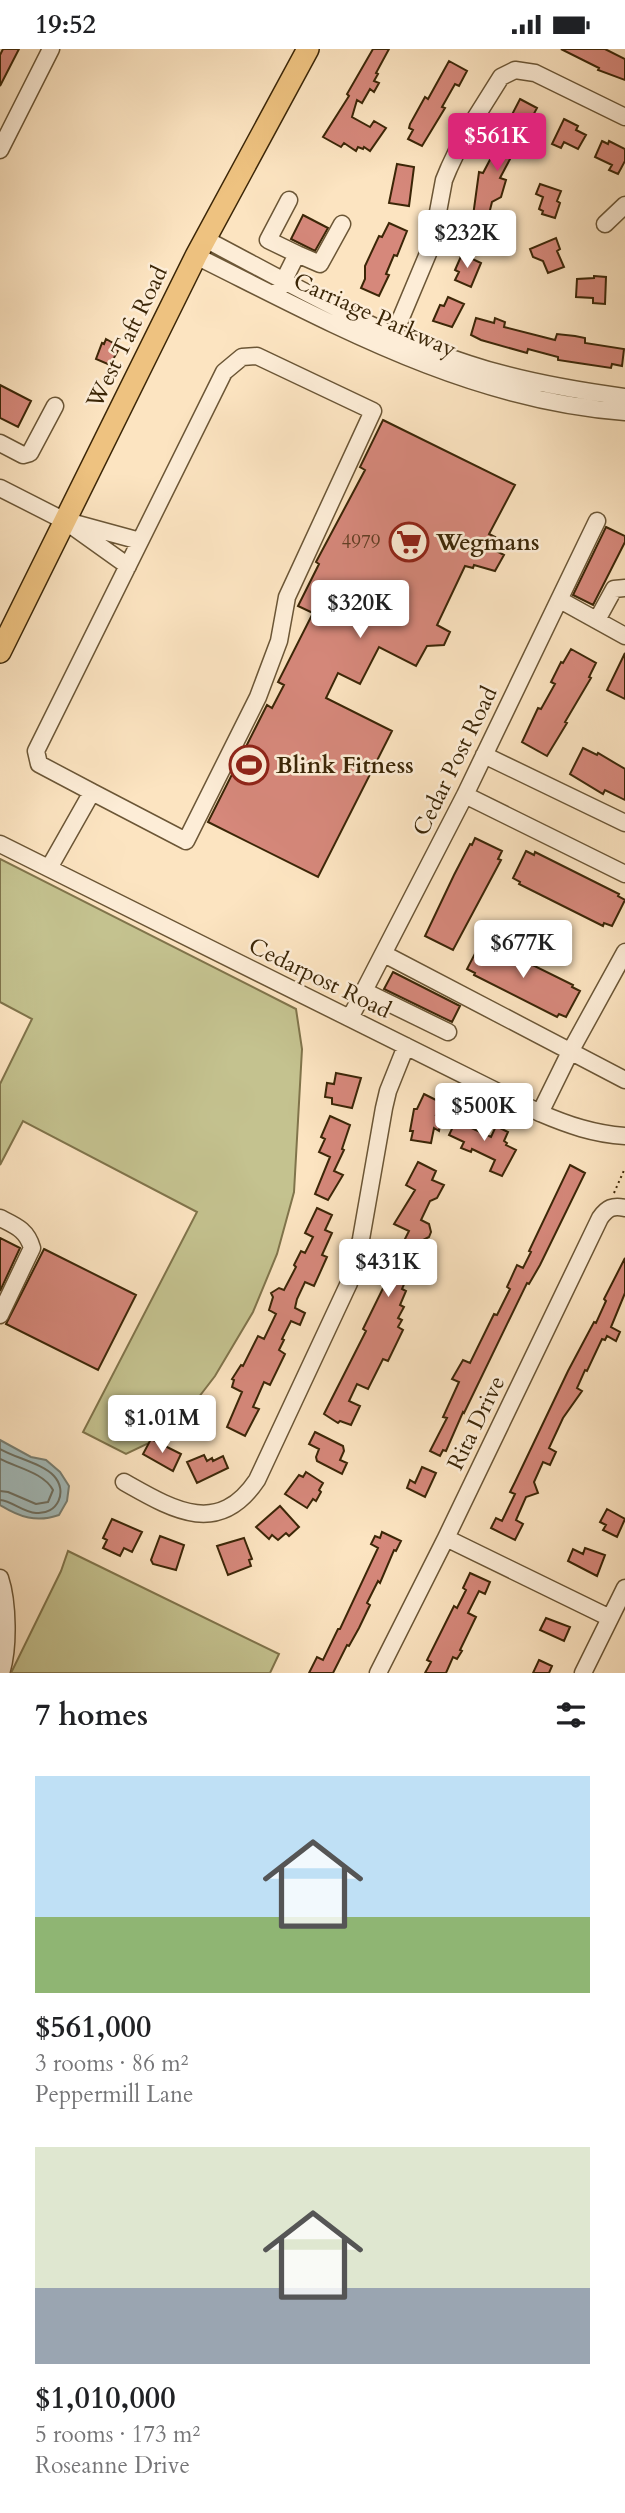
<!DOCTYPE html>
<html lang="en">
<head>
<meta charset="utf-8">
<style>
  body { margin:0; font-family:Cardo,serif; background:#f2f2f2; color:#202124; height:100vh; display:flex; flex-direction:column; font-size:26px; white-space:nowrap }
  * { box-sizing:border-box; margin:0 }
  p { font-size:23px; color:#757577 }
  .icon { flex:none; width:38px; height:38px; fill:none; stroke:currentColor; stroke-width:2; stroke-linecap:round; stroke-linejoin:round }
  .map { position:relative; height:1624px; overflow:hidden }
  .sheet { display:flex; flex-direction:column; background:#fff; flex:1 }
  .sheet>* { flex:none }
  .price { position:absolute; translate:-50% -60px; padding:0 16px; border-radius:7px; background:#fff; color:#222; font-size:23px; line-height:46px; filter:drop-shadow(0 2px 4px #0008) }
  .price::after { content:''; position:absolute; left:50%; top:42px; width:21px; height:16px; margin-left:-10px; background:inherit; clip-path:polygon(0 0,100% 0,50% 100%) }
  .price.current { background:#db2777; color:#fff }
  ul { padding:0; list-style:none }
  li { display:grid; align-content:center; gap:14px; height:371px; padding:0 35px }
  li span { display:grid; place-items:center; height:217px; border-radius:0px; color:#555 }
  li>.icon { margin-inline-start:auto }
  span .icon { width:126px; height:126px; fill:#fffc; stroke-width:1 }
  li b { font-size:30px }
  h2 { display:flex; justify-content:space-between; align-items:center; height:84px; padding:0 35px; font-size:30px }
  .status { display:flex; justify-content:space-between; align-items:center; height:49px; padding:0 35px; background:#fff; direction:ltr }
  .status svg { height:19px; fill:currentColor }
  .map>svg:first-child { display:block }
</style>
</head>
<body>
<div class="status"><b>19:52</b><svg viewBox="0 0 49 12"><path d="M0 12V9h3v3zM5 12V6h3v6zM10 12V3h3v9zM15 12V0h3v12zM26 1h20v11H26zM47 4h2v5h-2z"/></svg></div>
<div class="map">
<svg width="625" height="1624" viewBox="0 0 625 1624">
  <rect width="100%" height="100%" fill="#fce4c1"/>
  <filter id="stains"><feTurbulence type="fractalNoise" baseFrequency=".00286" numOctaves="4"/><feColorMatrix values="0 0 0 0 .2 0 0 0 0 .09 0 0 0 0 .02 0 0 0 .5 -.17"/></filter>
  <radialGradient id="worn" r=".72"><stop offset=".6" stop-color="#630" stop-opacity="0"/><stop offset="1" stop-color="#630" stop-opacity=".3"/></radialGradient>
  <path fill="#c4c28f" stroke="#80744b" stroke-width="2" d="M 0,810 L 296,960 L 302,1000 L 294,1143 L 277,1205 L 253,1263 L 215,1327 L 172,1383 L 126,1405 L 83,1383 L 197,1163 L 23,1072 L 0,1116 L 0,1035 L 32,970 L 0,953 Z
    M 68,1502 L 279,1605 L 270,1624 L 11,1624 L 61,1522 Z"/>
  <path fill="#a3bcbc" stroke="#798074" stroke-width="2" d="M 0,1391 L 31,1408 L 46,1411 L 60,1423 L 69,1437 L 67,1452 L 59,1466 C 36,1474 20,1468 0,1456 Z"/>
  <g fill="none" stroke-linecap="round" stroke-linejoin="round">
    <path stroke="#6f7162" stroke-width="2" d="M 0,1400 C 16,1409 43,1415 54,1427 C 68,1442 58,1466 36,1464 C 23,1463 12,1452 0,1451
      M 0,1410 C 18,1419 44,1424 53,1441 L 48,1453 L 36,1455 L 8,1443 L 0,1442"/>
  </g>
  <path fill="#d6887b" stroke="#3b2607" stroke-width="2" d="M 3,0 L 19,0 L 0,37 L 0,6 Z
    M 373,0 L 389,0 L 376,24 L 378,25 L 374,32 L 379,34 L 374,43 L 370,40 L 362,54 L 357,51 L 352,68 L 370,78 L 374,72 L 386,79 L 370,102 L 364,98 L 363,100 L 358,98 L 356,102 L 344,94 L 341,98 L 323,88 L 349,47 L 347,45 Z
    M 561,0 L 605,0 L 625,10 L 625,31 L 598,21 L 599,19 Z
    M 449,12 L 467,22 L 459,37 L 455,35 L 442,58 L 445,59 L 422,97 L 408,90 L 413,81 L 409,79 L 410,75 L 425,48 L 428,50 Z
    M 520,50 L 537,59 L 500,129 L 506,131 L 501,148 L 492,153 L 488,169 L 491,169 L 486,199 L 465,195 L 468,181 L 471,182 L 479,123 L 483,124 L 493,105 L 490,103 L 498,88 L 500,89 Z
    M 564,70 L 578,77 L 576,81 L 586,86 L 578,100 L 564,93 L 561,99 L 552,95 Z
    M 602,92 L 608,95 L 609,92 L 625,100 L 625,112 L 618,125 L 609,121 L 612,116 L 595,108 Z
    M 397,115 L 414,118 L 409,157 L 389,154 Z
    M 540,135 L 561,142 L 557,152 L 560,154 L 555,169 L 542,165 L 543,162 L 539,160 L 543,148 L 536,145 Z
    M 303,166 L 328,179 L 315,202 L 291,190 Z
    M 389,174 L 407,182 L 397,207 L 394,206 L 386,225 L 389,226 L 379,247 L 361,239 L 365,230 L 365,217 L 379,187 L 382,188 Z
    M 556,189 L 560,200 L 557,202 L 564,218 L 548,224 L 543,212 L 533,208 L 530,200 Z
    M 462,205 L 481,214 L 471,238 L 455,231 L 459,223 L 455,221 Z
    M 594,227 L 606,228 L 605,255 L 593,254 L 593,249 L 576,248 L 577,230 L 594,229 Z
    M 448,248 L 464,255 L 452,278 L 433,272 L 440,256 L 444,257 Z
    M 476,269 L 494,274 L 495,269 L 505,273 L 504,278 L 555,291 L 557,285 L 575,287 L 585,289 L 585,294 L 624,300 L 622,317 L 612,315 L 611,319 L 578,314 L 558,311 L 558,308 L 528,300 L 527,304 L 481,291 L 471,286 Z
    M 106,290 L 120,298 L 110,316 L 96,310 L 102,294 L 104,295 Z
    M 0,336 L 31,352 L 18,378 L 0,369 Z
    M 383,371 L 515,436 L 489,485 L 495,488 L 489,498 L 504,506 L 495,522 L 474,516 L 473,519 L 465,517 L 437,576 L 450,583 L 444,596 L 427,597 L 416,617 L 379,598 L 360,635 L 338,624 L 326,649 L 392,682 L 318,828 L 208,773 L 267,656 L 272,659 L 284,636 L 278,633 L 313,564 L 298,557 L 319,515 L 316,513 L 365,421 L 360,418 Z
    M 606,478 L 625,487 L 625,493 L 593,556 L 573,546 Z
    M 571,600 L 596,614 L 589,628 L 591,629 L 565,673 L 567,674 L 547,707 L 522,693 L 538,659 L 541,660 L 555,635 L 551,633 L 561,613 L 563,614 Z
    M 625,604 L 625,650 L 607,641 Z
    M 583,699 L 597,706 L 598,704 L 625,720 L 625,751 L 605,741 L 603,745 L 570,725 Z
    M 475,789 L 502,802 L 498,810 L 501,811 L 453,901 L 425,887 L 454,826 L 470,795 L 472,796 Z
    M 526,802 L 534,806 L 535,803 L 619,845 L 618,847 L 625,851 L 612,877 L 604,874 L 603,877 L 519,835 L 520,833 L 513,829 Z
    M 481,893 L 489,897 L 490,895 L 573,936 L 572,938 L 580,942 L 566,968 L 559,965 L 557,968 L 474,926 L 475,924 L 467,920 Z
    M 393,923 L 460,957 L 452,973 L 384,940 Z
    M 336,1024 L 361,1029 L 352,1059 L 332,1055 L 332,1049 L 325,1048 L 327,1034 L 334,1035 Z
    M 424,1045 L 442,1054 L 436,1066 L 442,1067 L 439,1082 L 434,1079 L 431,1094 L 411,1091 L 413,1082 L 410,1082 L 414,1060 L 417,1060 Z
    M 461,1061 L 473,1067 L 469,1078 L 491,1088 L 496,1077 L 508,1083 L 504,1092 L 507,1094 L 506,1096 L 516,1101 L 502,1127 L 490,1122 L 495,1111 L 472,1100 L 471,1103 L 461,1099 L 464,1093 L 449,1086 Z
    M 330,1067 L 350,1076 L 342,1100 L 344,1101 L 334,1122 L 343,1126 L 328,1151 L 315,1145 L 330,1108 L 319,1103 L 325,1090 L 321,1088 Z
    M 418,1113 L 436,1122 L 432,1131 L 444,1136 L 437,1149 L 430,1152 L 421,1171 L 429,1175 L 431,1183 L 429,1188 L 423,1191 L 402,1240 L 406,1242 L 400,1256 L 404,1258 L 398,1269 L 402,1271 L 398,1278 L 403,1281 L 388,1312 L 383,1310 L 368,1340 L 357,1335 L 349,1352 L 360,1357 L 351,1376 L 340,1372 L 338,1374 L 324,1365 L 366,1282 L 363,1280 L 391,1223 L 385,1220 L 398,1199 L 400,1200 L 409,1182 L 394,1175 L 415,1141 L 406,1136 Z
    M 570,1116 L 585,1124 L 540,1216 L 529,1235 L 527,1234 L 464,1364 L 463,1363 L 446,1402 L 443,1401 L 440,1407 L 430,1402 L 447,1369 L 443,1368 L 459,1333 L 452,1330 L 463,1311 L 470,1314 L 494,1265 L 497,1266 L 510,1240 L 507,1238 L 517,1216 L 523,1219 L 531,1203 L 529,1202 Z
    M 317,1159 L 332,1166 L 325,1181 L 332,1184 L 322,1206 L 327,1208 L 314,1237 L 305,1233 L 297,1250 L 295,1259 L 305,1264 L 300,1276 L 291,1272 L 282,1290 L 284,1291 L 279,1301 L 285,1305 L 270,1336 L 264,1333 L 253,1358 L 259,1360 L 245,1387 L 227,1378 L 242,1343 L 232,1338 L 234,1331 L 232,1330 L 241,1316 L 243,1317 L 258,1287 L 264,1290 L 276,1265 L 269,1261 L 273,1248 L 271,1244 L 279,1239 L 284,1241 L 296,1218 L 294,1216 L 301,1202 L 305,1204 L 313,1188 L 305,1184 Z
    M 0,1189 L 20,1199 L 0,1242 Z
    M 44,1200 L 136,1246 L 98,1321 L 6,1275 Z
    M 625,1209 L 625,1244 L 611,1278 L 620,1283 L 616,1292 L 607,1287 L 605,1291 L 602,1290 L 587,1322 L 585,1321 L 577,1339 L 582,1342 L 563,1369 L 549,1399 L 556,1403 L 550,1416 L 543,1413 L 534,1433 L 538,1444 L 526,1448 L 519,1464 L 516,1471 L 523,1475 L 515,1491 L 491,1479 L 496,1469 L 502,1472 L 515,1445 L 510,1443 L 515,1433 L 568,1322 L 594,1273 L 596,1274 L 606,1252 L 604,1250 Z
    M 315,1383 L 343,1397 L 344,1402 L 340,1411 L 347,1414 L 342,1425 L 317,1412 L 316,1408 L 319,1400 L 309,1395 Z
    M 151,1390 L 181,1405 L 173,1422 L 143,1405 Z
    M 204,1406 L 207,1412 L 212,1409 L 213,1412 L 223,1407 L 228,1419 L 197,1434 L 187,1413 Z
    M 422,1418 L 436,1424 L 425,1448 L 407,1439 L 410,1431 L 415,1434 Z
    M 306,1423 L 323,1434 L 319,1441 L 321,1443 L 316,1452 L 313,1450 L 307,1459 L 285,1445 L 299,1426 L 303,1428 Z
    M 280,1457 L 299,1478 L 289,1487 L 286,1484 L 278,1491 L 272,1486 L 269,1490 L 256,1478 Z
    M 607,1460 L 625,1470 L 617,1488 L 603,1481 L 606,1476 L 600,1473 Z
    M 112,1470 L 142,1483 L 132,1503 L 124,1499 L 120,1507 L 103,1499 L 107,1491 L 103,1489 Z
    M 382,1483 L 401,1492 L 396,1502 L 394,1501 L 380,1534 L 378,1532 L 367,1554 L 370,1556 L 359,1579 L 349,1597 L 347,1596 L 333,1624 L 309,1624 L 317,1608 L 323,1611 L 338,1580 L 340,1580 L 378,1499 L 371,1495 L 375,1487 L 380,1489 Z
    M 160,1487 L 184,1496 L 176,1521 L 153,1515 L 151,1511 Z
    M 244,1489 L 252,1510 L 249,1511 L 251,1517 L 228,1526 L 217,1497 Z
    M 585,1499 L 605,1506 L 597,1527 L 568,1512 L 573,1500 L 583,1505 Z
    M 470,1524 L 490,1533 L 485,1545 L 479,1542 L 468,1564 L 476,1568 L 460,1601 L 462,1602 L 457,1610 L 453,1608 L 446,1624 L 425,1624 L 431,1613 L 427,1611 L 454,1557 L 457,1559 L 466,1541 L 463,1539 Z
    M 546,1569 L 570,1578 L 564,1592 L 540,1581 Z
    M 539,1611 L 552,1617 L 549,1624 L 533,1624 Z"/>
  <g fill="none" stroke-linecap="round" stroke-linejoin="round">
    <defs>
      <path id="minor" d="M 0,101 L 51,0
        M 605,175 L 625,156
        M 205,190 C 291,235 376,285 469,315 C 520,332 572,341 625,348
        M 297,205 L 320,215 L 342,175
        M 196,207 C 335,276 467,351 625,363
        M 279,241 L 297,205 L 268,191 L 289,151
        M 390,295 L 432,195 L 444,131 L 449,119 L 464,87 L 501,28 L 515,21 L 535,24 L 625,68
        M 0,394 L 23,406 L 30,404 L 55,357
        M 0,439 L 65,472 L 128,517
        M 74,474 L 140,492
        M 560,551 L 625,587
        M 597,571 L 614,540 L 625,539
        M 484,706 L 625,774
        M 465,746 L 625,825
        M 0,795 L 540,1064 C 568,1076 594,1085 625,1087
        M 49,819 L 92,743 L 39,715 L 36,702 L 224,323 L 242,308 L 257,307 L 373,362 L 287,548 L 279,592 L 258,648 L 186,792 L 92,743
        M 384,905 L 625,1031
        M 364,942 L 448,983
        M 350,969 L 465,746 L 597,472
        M 540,1064 L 570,1003 L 625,903
        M 0,1169 C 16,1177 27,1181 32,1199 L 0,1266
        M 124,1433 C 172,1460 218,1489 257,1431 L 349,1234 L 361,1190 L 384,1059 L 388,1042 L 406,997
        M 446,1489 L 610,1569
        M 0,1529 C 8,1553 9,1600 1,1624
        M 378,1624 L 446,1489 L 600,1169 C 607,1159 613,1156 625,1159
        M 583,1624 L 625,1539"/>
      <path id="major" d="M 0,603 L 196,207 L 308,0"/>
    </defs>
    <use href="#minor" stroke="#6b5636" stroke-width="19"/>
    <use href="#major" stroke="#3b2607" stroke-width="24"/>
    <path stroke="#3b2607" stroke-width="2" stroke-dasharray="2 3.5" stroke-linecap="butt" d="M 614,1144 L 625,1119"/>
    <use href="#minor" stroke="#fdedd7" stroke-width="16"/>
    <use href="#major" stroke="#eec280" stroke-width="21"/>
  </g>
  <defs>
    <symbol id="supermarket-ring" viewBox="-11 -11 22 22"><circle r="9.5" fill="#fdedd7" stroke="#8f2418" stroke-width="1.5"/><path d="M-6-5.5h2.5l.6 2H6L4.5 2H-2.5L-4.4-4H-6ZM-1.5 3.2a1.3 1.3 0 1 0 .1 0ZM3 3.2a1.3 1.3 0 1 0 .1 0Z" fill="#8f2418"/></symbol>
    <symbol id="stadium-ring" viewBox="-11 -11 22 22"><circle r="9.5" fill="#fdedd7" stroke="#8f2418" stroke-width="1.5"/><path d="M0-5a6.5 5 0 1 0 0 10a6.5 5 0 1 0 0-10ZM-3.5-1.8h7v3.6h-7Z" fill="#8f2418"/></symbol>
  </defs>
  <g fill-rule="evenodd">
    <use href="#supermarket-ring" x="387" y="471" width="44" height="44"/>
    <use href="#stadium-ring" x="227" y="694" width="44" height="44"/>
  </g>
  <g text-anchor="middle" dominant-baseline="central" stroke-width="5" stroke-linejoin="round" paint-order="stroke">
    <g font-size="19" fill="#623e24">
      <text x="361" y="493">4979</text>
    </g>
    <g font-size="23" fill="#3b2607" stroke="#fdedd7">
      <text transform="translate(375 266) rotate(24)">Carriage Parkway</text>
      <text transform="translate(127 288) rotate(-64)">West Taft Road</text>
      <text transform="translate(455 712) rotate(-64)">Cedar Post Road</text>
      <text transform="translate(320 929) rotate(26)">Cedarpost Road</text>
      <text transform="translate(476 1374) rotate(-64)">Rita Drive</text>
    </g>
    <g font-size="23" font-weight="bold" fill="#3b2607" stroke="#fdedd7" text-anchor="start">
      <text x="436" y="493">Wegmans</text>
      <text x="276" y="716">Blink Fitness</text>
    </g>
  </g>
  <rect width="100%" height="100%" filter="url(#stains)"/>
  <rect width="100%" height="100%" fill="url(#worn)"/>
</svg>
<b class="price current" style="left:497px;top:124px">$561K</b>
<b class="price" style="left:467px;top:221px">$232K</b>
<b class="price" style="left:360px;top:591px">$320K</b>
<b class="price" style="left:523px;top:931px">$677K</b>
<b class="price" style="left:484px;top:1094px">$500K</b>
<b class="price" style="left:388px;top:1250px">$431K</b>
<b class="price" style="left:162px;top:1406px">$1.01M</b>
</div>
<section class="sheet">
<h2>7 homes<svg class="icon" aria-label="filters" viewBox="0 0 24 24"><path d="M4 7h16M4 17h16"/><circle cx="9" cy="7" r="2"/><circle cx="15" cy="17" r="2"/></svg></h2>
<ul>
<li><span style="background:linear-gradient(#bfe0f5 65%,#8fb573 0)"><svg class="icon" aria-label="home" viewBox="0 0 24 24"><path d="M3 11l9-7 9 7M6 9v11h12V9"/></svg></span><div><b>$561,000</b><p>3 rooms · 86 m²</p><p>Peppermill Lane</p></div></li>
<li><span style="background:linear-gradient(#dfe7d0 65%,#9aa5b1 0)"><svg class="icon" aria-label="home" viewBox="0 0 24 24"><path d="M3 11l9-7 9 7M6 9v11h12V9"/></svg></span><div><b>$1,010,000</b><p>5 rooms · 173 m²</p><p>Roseanne Drive</p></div></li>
</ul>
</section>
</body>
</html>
